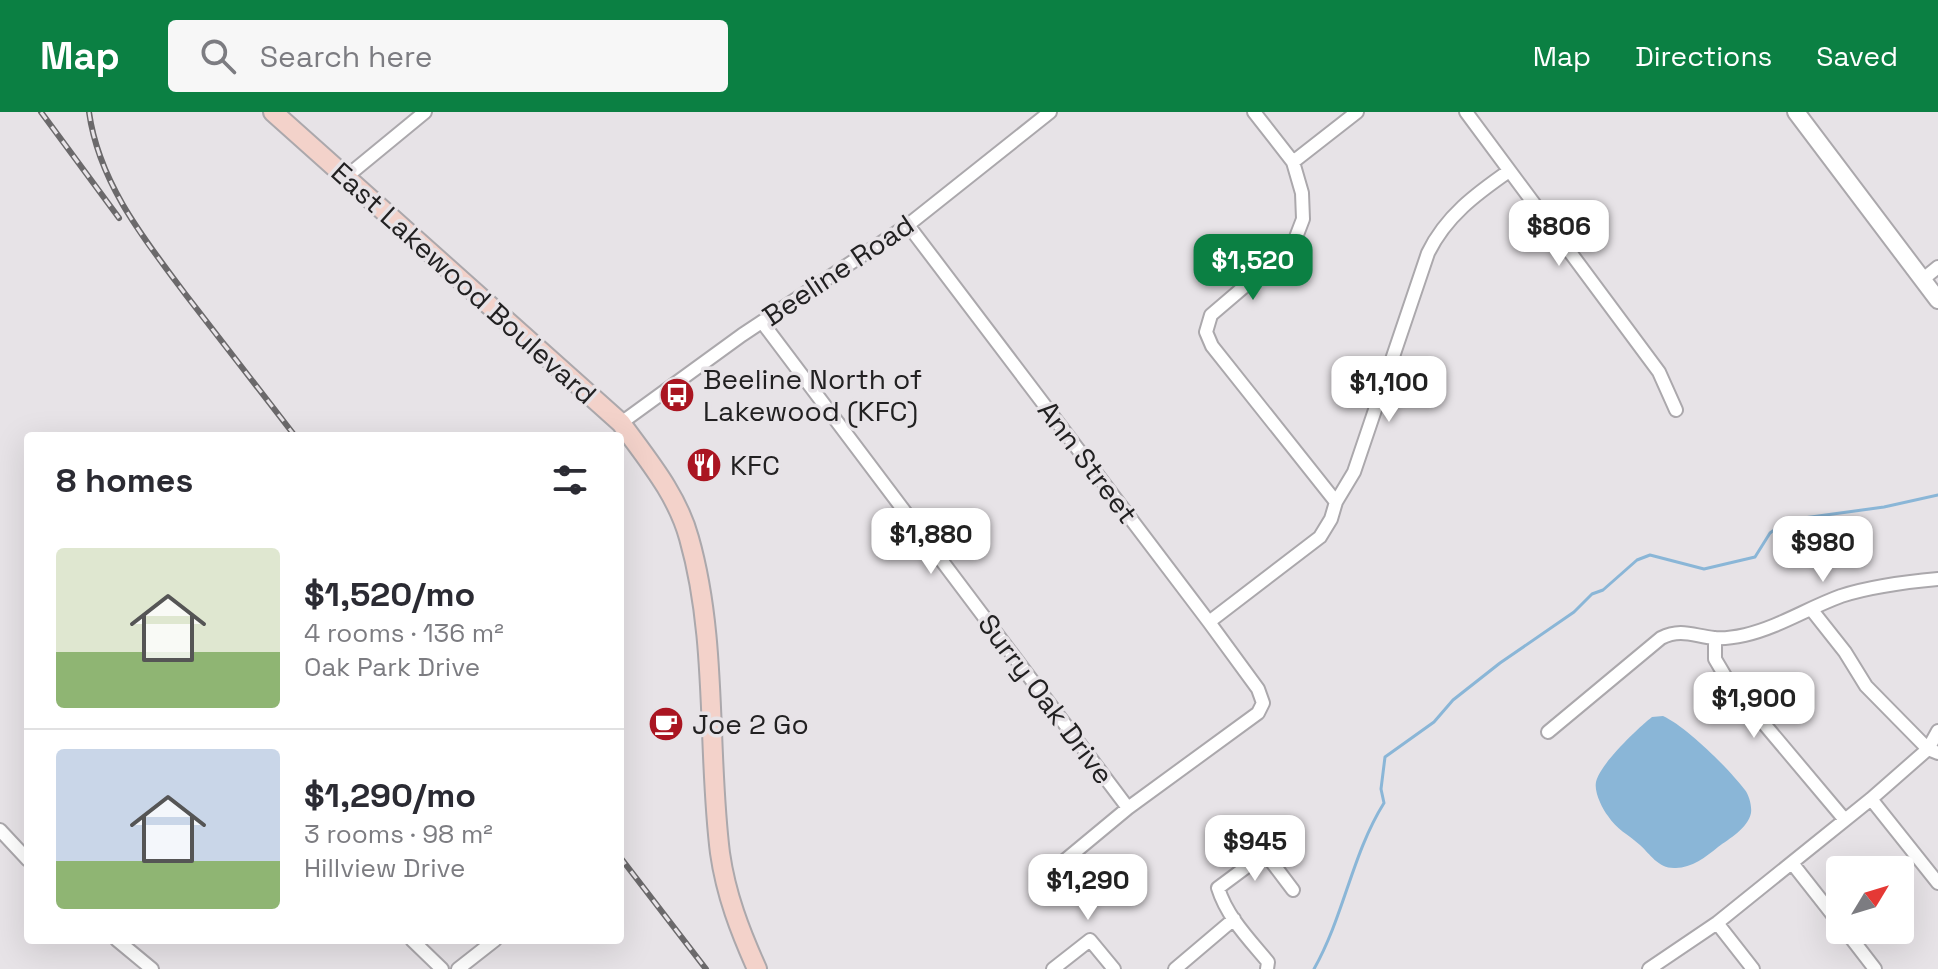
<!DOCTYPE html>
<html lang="en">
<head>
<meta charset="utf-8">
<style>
  body { margin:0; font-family:"Space Grotesk",sans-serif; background:#f7f7f7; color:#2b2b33; height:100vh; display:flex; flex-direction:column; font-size:30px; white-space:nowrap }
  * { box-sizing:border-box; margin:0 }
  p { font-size:26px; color:#7c7c81 }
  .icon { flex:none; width:44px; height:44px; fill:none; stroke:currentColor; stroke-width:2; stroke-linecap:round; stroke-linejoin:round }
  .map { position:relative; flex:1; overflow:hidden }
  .drawer { position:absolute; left:24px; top:320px; width:600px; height:512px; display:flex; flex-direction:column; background:#fff; border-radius:8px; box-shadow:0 8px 32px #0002 }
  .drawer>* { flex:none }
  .needle { width:52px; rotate:52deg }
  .controls { position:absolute; left:1826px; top:744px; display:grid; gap:16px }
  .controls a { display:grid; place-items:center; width:88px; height:88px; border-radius:8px; background:#fff; box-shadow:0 8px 32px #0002; font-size:40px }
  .price { position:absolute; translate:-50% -68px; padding:0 18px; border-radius:16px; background:#fff; color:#222; font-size:26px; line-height:52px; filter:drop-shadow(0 2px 4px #0008) }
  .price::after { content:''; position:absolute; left:50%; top:48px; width:24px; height:18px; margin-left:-12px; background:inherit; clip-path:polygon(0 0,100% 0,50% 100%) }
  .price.current { background:#0b8043; color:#fff }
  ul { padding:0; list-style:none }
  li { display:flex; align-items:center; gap:24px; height:200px; padding:0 32px }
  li+li { border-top:2px solid #e1e1e2 }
  li span { display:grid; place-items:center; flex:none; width:224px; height:160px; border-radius:8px; color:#555 }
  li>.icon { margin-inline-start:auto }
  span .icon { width:96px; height:96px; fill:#fffc; stroke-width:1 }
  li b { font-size:34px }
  h2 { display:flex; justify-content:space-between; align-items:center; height:96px; padding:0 32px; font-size:34px }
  header { display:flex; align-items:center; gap:48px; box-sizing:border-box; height:112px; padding:0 40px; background:#0b8043; color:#fff }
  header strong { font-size:38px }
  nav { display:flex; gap:44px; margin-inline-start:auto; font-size:28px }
  .search { width:560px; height:72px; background:#f7f7f7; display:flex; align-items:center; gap:20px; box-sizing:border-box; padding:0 28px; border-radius:8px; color:#7c7c81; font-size:30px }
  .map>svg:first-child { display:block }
</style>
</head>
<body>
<header>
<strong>Map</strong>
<div class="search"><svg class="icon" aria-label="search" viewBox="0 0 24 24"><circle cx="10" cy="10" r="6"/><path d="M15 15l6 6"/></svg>Search here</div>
<nav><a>Map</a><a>Directions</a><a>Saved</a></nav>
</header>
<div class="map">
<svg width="1938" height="857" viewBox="0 0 1938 857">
  <rect width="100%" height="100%" fill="#e7e3e7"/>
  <path fill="#8ab6d7" d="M 1663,604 C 1687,615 1728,656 1745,678 C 1749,683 1752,694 1751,701 C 1748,716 1729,727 1718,735 C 1706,745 1690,757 1674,756 C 1658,756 1650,742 1640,733 C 1629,723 1616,717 1608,704 C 1602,696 1594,680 1596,670 C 1600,652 1638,616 1652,605 Z"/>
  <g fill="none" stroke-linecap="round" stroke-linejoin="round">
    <path stroke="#8ab6d7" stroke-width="3" d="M 1314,857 C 1344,804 1352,742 1384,691 L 1381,677 L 1385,645 L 1434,610 L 1453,588 L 1500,551 L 1574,500 L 1592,482 L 1603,478 L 1637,448 L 1650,443 L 1704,457 L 1755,445 L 1770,421 L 1789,408 L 1884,395 L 1938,383"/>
    <defs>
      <path id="minor" d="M 1254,0 L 1293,50 L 1302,81 L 1303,107 L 1293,133 L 1211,203 L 1206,220 L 1212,234 L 1336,390
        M 1466,0 L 1659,260 L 1676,298
        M 1293,50 L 1357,0
        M 346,65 L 425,0
        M 908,113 L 1209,510 L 1258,577 L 1263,591 L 1258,601 L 1128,696 L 1040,769
        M 1922,168 L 1938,155
        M 762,210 L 1128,696
        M 621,311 L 742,223 L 908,113 L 1050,0
        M 1811,497 L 1845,540 L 1866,574 L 1928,637 L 1938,641
        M 1209,510 L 1320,425 L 1331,407 L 1336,390 L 1354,360 L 1428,141 C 1446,104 1476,82 1509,59
        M 1715,526 L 1715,547 L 1728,569 L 1845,708
        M 1548,620 L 1661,526 C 1681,516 1694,524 1714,526 C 1723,527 1736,525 1745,523 C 1779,515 1808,496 1841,484 C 1872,474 1905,470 1938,467
        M 1871,687 L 1938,771
        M 0,718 L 28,748
        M 1792,751 L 1840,812
        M 1717,811 L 1753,857
        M 1845,818 L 1875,857
        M 117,828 L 152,857
        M 412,828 L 442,857
        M 458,857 L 495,828
        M 1053,857 L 1090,828 L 1114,857
        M 1175,857 L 1234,807
        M 1267,857 L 1268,850 C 1249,827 1227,805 1218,776 L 1265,741 L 1293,778
        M 1649,857 L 1717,811 L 1871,687 L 1928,637 L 1938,619"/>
      <path id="tertiary" d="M 1796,0 L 1938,188"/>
      <path id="secondary" d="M 273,0 L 621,311 C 647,347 677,382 689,426 C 718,528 707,637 720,741 C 726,783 740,819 757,857"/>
    </defs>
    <use href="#minor" stroke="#aba8ac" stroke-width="16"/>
    <use href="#tertiary" stroke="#aba8ac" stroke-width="20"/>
    <use href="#secondary" stroke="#aba8ac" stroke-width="22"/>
    <use href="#minor" stroke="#fff" stroke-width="12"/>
    <use href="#tertiary" stroke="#fff" stroke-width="16"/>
    <use href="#secondary" stroke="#f3d2ca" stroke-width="18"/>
    <defs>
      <path id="rail" d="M 41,0 L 119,106
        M 89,0 C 99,71 144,127 186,183 C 222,230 259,277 295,324
        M 620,745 L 706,857"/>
    </defs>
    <use href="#rail" stroke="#6b696b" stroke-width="6"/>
    <use href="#rail" stroke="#e7e3e7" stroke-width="3" stroke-dasharray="9" stroke-linecap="butt"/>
  </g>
  <defs>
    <symbol id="bus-disc" viewBox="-11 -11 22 22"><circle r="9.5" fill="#aa1521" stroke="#e7e3e7"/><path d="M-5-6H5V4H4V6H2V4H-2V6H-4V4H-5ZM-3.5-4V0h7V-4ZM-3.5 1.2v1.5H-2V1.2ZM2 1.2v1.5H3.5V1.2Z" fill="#fff"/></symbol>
    <symbol id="restaurant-disc" viewBox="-11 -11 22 22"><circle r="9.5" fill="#aa1521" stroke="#e7e3e7"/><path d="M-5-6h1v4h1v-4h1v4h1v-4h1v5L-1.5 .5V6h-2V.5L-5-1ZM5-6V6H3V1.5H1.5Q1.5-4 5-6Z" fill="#fff"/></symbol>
    <symbol id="cafe-disc" viewBox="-11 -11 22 22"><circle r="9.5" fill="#aa1521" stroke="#e7e3e7"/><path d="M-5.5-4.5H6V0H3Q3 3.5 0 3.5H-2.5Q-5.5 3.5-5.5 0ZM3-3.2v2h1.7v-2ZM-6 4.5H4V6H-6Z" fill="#fff"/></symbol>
  </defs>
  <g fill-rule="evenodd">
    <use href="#bus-disc" x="657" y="263" width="40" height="40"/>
    <use href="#restaurant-disc" x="684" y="333" width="40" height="40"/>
    <use href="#cafe-disc" x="646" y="592" width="40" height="40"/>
  </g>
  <g text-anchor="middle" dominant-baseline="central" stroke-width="7" stroke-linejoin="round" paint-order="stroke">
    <g font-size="28" fill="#222122" stroke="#e7e3e7">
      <text transform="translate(838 158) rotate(-34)">Beeline Road</text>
      <text transform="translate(464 171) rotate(42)">East Lakewood Boulevard</text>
      <text transform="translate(1088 350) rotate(53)">Ann Street</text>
      <text transform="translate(1046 587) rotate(53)">Surry Oak Drive</text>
    </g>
    <g font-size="28" fill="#222122" stroke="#e7e3e7" text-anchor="start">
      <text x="703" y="267">Beeline North of<tspan x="703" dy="32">Lakewood (KFC)</tspan></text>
      <text x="730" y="353">KFC</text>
      <text x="692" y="612">Joe 2 Go</text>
    </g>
  </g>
</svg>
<div class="controls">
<a><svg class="needle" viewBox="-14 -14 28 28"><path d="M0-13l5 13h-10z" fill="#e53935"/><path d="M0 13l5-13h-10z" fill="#7c7c81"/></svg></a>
</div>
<b class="price" style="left:1559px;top:156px">$806</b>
<b class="price current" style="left:1253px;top:190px">$1,520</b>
<b class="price" style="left:1389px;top:312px">$1,100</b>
<b class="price" style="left:931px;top:464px">$1,880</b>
<b class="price" style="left:1823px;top:472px">$980</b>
<b class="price" style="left:1754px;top:628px">$1,900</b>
<b class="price" style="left:1255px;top:771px">$945</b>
<b class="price" style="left:1088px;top:810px">$1,290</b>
<section class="drawer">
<h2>8 homes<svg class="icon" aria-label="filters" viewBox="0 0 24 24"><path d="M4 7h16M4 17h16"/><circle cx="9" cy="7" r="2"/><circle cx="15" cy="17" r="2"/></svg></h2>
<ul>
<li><span style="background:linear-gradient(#dfe7d0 65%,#8fb573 0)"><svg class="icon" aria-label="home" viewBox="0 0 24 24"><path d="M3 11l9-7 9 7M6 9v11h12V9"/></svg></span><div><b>$1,520/mo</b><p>4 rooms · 136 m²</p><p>Oak Park Drive</p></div></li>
<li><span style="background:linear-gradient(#c9d6e8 70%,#8fb573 0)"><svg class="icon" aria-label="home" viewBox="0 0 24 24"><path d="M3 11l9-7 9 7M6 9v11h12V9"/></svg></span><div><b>$1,290/mo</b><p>3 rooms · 98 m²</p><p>Hillview Drive</p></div></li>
</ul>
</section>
</div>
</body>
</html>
